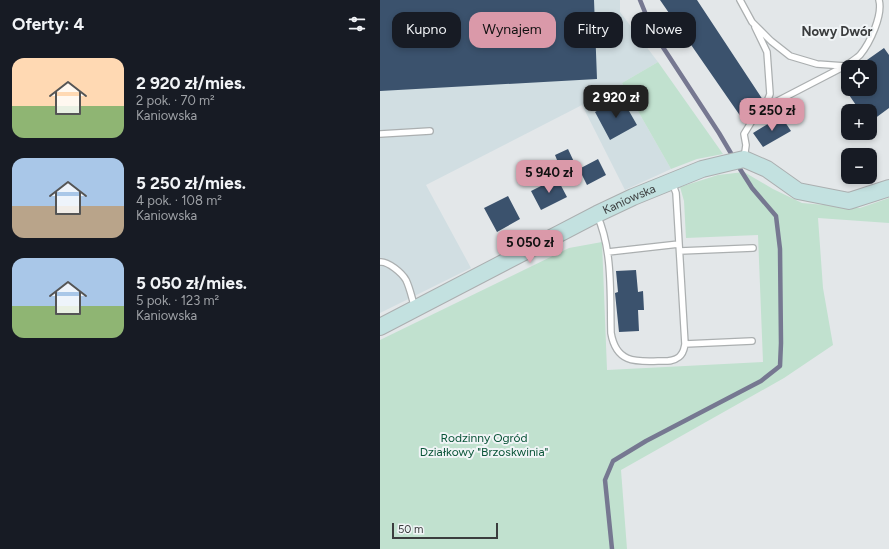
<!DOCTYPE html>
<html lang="pl">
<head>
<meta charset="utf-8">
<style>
  body { margin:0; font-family:Figtree,sans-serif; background:#242831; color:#f1f3f6; height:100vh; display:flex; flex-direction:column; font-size:15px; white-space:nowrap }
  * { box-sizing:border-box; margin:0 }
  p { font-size:13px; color:#9ea1a6 }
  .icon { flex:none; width:22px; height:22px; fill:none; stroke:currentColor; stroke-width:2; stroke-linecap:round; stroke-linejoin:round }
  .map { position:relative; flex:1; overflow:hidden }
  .side { display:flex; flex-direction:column; background:#171b24; width:380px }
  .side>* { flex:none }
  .guide { position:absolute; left:12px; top:12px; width:380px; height:36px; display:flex; gap:8px }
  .controls { position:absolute; left:461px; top:60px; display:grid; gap:8px }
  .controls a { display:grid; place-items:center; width:36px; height:36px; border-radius:8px; background:#171b24; box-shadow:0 2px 6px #0003; font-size:20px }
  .scale { position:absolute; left:12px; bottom:10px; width:106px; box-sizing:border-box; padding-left:4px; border:2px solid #3b3d3e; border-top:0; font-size:11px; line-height:14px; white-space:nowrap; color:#3b3d3e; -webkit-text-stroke:3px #f0f4f6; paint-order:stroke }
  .price { position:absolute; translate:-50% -34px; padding:0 9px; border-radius:8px; background:#da99a9; color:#111; font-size:13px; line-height:26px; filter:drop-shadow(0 1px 2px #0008) }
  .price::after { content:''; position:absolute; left:50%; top:24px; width:12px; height:9px; margin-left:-6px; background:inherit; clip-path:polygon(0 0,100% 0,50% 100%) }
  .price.on { background:#222; color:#fff }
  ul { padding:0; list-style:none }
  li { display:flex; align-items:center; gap:12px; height:100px; padding:0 12px }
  li span { display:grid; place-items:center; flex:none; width:112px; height:80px; border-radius:12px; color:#555 }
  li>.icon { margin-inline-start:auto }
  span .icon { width:48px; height:48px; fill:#fffc; stroke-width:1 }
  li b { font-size:17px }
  h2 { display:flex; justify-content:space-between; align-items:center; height:48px; padding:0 12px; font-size:17px }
  .chip { padding:0 14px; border-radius:12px; background:#171b24; box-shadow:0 2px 6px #0003; font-size:14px; line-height:36px }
  .chip.on { background:#da99a9; color:#111 }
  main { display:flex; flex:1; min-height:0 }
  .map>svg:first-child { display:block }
</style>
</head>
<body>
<main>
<section class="side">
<h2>Oferty: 4<svg class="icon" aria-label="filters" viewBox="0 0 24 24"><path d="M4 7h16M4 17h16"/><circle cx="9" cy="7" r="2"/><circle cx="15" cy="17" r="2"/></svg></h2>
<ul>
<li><span style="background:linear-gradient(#ffd9b3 60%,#8fb573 0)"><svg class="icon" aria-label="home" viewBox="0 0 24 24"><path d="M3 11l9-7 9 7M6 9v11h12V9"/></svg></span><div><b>2 920 zł/mies.</b><p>2 pok. · 70 m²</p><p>Kaniowska</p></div></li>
<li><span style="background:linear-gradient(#a9c7e8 60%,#b9a48a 0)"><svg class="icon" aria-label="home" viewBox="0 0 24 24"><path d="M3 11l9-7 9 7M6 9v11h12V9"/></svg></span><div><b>5 250 zł/mies.</b><p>4 pok. · 108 m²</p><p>Kaniowska</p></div></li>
<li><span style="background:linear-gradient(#a9c7e8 60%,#8fb573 0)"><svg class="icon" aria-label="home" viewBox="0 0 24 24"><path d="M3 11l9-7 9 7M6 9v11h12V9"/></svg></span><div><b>5 050 zł/mies.</b><p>5 pok. · 123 m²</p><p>Kaniowska</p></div></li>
</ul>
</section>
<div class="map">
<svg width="509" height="549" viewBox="0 0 509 549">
  <rect width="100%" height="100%" fill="#e3e7e9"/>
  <path fill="#d1dee2" d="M 0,0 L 240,0 L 240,12 L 278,62 L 242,83 L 291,169 L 245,190 L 202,105 L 46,185 L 91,268 L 0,313 Z"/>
  <path fill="#c1e1cf" d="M 278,62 L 343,154 L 317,159 L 291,169 L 242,83 Z
    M 364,172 L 393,189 L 422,203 L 480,208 L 509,198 L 509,223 L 438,218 L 443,288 L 453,345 L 404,378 L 241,470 L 247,549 L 0,549 L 0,340 L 189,248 L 222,242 L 227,370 L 383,362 L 378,235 L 306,238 L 304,201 L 300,187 L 338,175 Z"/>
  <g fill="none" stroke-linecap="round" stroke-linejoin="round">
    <path stroke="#767891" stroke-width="4.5" d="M 260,0 L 273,32 L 339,133 L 352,155
      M 232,549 L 225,480 L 233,461 L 266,441 L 381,381 L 400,366 L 401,343 L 400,249 L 396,216 L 372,188 L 360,169"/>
  </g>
  <path fill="#3b526d" d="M 0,0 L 214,0 L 217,79 L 0,91 Z
    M 280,0 L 317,0 L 383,100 L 361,117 Z
    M 504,48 L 509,55 L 509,108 L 490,122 L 490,111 L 480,111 L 465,89 L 490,89 L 490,67 L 477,67 Z
    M 241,97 L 257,125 L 230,140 L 215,112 Z
    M 401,116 L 411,131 L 383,147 L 373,133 Z
    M 188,149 L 195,164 L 181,170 L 175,155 Z
    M 218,159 L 226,175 L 207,185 L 199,169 Z
    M 177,178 L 187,197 L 161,210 L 151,191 Z
    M 128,196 L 140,219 L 117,232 L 104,208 Z
    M 256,270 L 258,292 L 263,291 L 264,310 L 258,310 L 259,331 L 239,332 L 235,293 L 238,292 L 236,271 Z"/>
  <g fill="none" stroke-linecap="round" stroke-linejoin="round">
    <defs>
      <path id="lane" d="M 360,0 L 372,22 L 391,41 L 410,56 L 437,64 L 465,66 C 469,63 476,59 480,55 C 490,43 503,15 499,0
        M 384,108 L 465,66
        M 0,134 L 50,131
        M 364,159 L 366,145 L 364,134 L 372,121 L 384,109 L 390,94 L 387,52 L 375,27
        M 217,215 C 233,250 230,295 231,333 C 236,362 254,362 278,361 C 285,361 293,362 299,357 C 304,353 304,349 305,344 L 296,193 L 292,182
        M 300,251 L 373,248
        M 228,252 L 299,244
        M 0,262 C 8,261 22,273 26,280 C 30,288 32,299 35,308
        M 305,344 L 372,341"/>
      <g id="secondary">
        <path id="s1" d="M 0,327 L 217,214 L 253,197 L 322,169 L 364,159 L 387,169 L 418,191 L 469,201 L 509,188"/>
      </g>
    </defs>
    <use href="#lane" stroke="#abafb0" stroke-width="8"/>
    <use href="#secondary" stroke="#abafb0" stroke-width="18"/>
    <use href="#lane" stroke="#fff" stroke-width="5.5"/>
    <use href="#secondary" stroke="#c3e1e0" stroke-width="16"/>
  </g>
  <g text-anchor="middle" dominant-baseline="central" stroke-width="4" stroke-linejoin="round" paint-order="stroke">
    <g font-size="12" fill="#3b3d3e" stroke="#f0f4f6">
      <text stroke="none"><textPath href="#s1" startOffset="280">Kaniowska</textPath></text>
    </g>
    <g font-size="12" fill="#0a5438" stroke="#f0f4f6">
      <text x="104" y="438">Rodzinny Ogród<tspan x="104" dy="14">Działkowy "Brzoskwinia"</tspan></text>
    </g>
    <g font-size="13" font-weight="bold" fill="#3b3d3e" stroke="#f0f4f6">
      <text x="457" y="31">Nowy Dwór</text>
    </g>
  </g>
</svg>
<div class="controls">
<a><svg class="icon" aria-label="locate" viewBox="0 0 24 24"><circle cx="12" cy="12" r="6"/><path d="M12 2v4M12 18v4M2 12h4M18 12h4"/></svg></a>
<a>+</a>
<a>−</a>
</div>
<div class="scale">50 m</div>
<b class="price on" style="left:236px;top:119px">2 920 zł</b>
<b class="price" style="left:392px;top:132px">5 250 zł</b>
<b class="price" style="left:169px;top:194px">5 940 zł</b>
<b class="price" style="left:150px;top:264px">5 050 zł</b>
<div class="guide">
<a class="chip">Kupno</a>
<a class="chip on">Wynajem</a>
<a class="chip">Filtry</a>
<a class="chip">Nowe</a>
</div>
</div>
</main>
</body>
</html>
